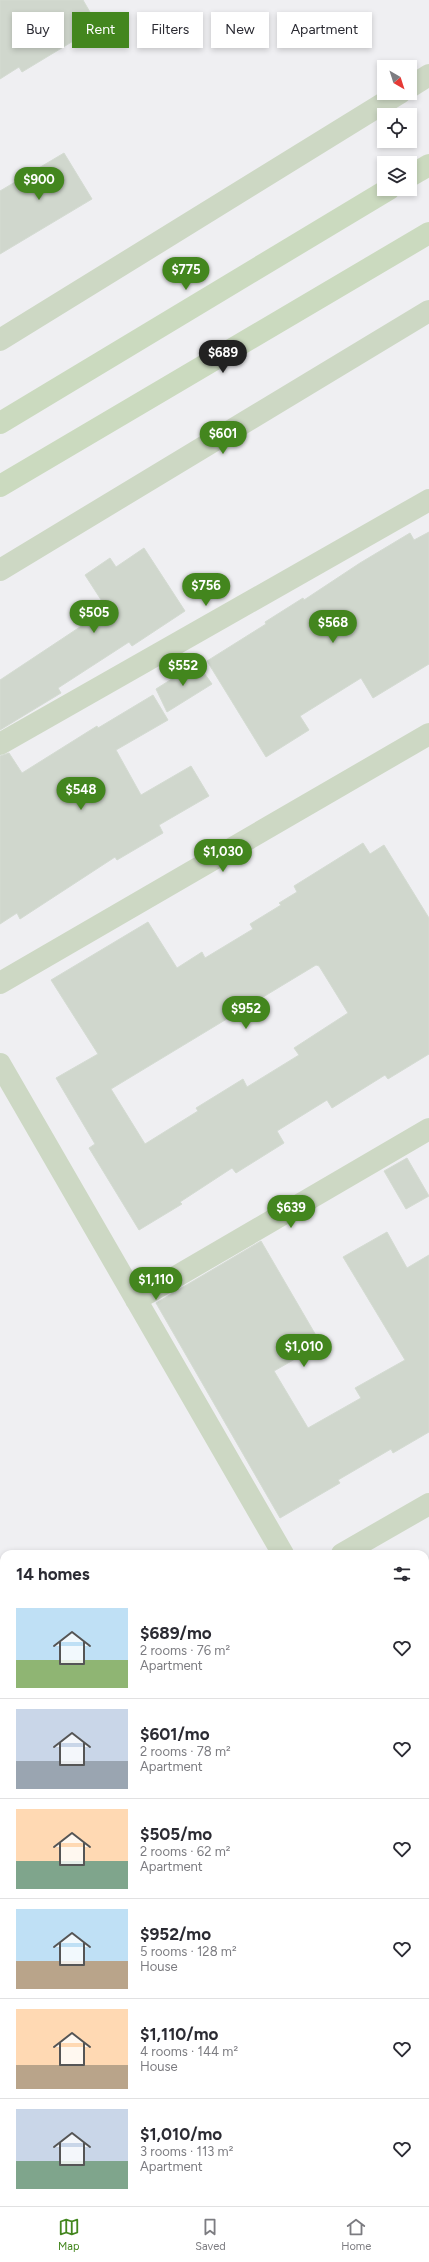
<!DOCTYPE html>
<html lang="en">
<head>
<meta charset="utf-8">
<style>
  body { margin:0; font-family:Figtree,sans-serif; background:#f7f7f7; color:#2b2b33; height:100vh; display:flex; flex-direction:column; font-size:15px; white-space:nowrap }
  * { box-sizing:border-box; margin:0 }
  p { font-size:13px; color:#7c7c81 }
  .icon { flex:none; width:22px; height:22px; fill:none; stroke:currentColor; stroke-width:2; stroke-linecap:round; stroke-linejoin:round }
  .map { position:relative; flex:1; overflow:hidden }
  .sheet { position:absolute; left:0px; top:1550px; width:429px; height:656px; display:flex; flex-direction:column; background:#fff; border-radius:12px 12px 0 0; box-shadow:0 2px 6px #0003 }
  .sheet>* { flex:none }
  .top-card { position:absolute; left:12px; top:12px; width:405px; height:36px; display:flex; gap:8px }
  .needle { width:26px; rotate:141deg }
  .tools { position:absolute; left:377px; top:60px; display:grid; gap:8px }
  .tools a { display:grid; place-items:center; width:40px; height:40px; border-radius:0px; background:#fff; box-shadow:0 2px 6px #0003; font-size:20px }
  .price { position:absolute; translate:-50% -34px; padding:0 9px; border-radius:14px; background:#43861e; color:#fff; font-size:13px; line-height:26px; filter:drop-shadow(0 1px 2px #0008) }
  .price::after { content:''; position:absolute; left:50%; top:24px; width:12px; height:9px; margin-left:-6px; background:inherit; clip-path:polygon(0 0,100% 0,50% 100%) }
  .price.selected { background:#222; color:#fff }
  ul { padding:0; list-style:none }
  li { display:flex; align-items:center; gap:12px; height:100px; padding:0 16px }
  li+li { border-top:1px solid #e1e1e2 }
  li span { display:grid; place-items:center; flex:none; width:112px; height:80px; border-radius:0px; color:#555 }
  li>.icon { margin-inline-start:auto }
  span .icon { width:48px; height:48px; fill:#fffc; stroke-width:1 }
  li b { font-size:17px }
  h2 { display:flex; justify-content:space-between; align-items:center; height:48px; padding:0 16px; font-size:17px }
  .chip { padding:0 14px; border-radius:0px; background:#fff; box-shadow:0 2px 6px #0003; font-size:14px; line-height:36px }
  .chip.selected { background:#43861e; color:#fff }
  .menu { display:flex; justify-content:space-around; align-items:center; height:56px; border-top:1px solid #e1e1e2; background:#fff; font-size:11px; color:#7c7c81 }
  .menu a { display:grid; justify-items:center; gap:2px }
  .menu .selected { color:#43861e }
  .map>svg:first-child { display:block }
</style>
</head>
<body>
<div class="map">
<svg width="429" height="2206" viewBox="0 0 429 2206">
  <rect width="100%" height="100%" fill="#efeff2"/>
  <path fill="#d0d7cd" stroke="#d4dbd2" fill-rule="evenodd" d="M 0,0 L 83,0 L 98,26 L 22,72 L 19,67 L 0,79 Z
    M 64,153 L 92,199 L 0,254 L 0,191 Z
    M 429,532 L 429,664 L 373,698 L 361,678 L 300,716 L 309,730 L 266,757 L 207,661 L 266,624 L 265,622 L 303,598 L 304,600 L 360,563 L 410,533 L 414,540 Z
    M 144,548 L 185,611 L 132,646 L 129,642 L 58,688 L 61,693 L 0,730 L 0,680 L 107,609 L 85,575 L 110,558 L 116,567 Z
    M 197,663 L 212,684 L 167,712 L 156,689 Z
    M 153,695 L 168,720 L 116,750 L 141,795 L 191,766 L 209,796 L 159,825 L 163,833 L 117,860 L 115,857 L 20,919 L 17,913 L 0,924 L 0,756 L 9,753 L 22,773 L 97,726 L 98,728 Z
    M 363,843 L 370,854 L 384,845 L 429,918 L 429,1054 L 388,1079 L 385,1075 L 332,1108 L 327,1100 L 277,1131 L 284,1143 L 236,1173 L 232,1168 L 180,1202 L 182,1204 L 139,1230 L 89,1148 L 95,1144 L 56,1078 L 98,1054 L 51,980 L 148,922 L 177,968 L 202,952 L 205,958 L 253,929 L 250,924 L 281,905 L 279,903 L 297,892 L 294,886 ZM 316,965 L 319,966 L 348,1013 L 294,1048 L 299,1055 L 247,1087 L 243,1079 L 196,1108 L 198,1111 L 145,1144 L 111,1089 Z
    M 407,1158 L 429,1196 L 406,1209 L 384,1171 Z
    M 387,1232 L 407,1268 L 429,1255 L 429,1432 L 393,1453 L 391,1449 L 338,1480 L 340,1483 L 280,1518 L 156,1303 L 261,1241 L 321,1344 L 274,1371 L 308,1428 L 361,1398 L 355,1388 L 405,1360 L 343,1257 Z"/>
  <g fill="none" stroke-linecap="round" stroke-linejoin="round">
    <defs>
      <path id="highway" d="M 0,1939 L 4,1946
        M 0,2034 L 4,2041
        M 99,2202 L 101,2206
        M 150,2202 L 153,2206"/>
    </defs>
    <use href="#highway" stroke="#88af6d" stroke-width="24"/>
    <path stroke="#cdd8c4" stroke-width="22" d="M 410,87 L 429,75
      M 0,340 L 400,93
      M 0,570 L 429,311
      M 0,744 L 429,500
      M 0,983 L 429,734
      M 0,1064 L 283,1554
      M 136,1300 L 429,1129
      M 342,1554 L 429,1504
      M 0,1789 L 4,1796
      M 425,1799 L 429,1806
      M 0,2139 L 4,2146
      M 37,2202 L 40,2206
      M 239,2202 L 242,2206"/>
    <path stroke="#cbdabf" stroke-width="22" d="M 410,176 L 429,165
      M 0,423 L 389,189
      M 0,486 L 429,233"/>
    <use href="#highway" stroke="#9ec381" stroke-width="22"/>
  </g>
</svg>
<div class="tools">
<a><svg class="needle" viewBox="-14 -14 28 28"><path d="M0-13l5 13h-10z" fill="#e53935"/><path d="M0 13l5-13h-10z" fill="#7c7c81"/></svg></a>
<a><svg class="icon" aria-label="locate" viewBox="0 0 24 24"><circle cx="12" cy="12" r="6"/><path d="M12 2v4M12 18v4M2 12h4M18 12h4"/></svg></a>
<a><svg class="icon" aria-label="layers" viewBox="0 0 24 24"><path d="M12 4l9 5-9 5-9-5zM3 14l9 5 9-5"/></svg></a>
</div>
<b class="price" style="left:39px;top:201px">$900</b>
<b class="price" style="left:186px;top:291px">$775</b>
<b class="price selected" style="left:223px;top:374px">$689</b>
<b class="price" style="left:223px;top:455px">$601</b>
<b class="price" style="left:206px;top:607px">$756</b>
<b class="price" style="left:94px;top:634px">$505</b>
<b class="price" style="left:333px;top:644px">$568</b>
<b class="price" style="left:183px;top:687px">$552</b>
<b class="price" style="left:81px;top:811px">$548</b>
<b class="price" style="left:223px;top:873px">$1,030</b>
<b class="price" style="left:246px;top:1030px">$952</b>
<b class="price" style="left:291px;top:1229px">$639</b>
<b class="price" style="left:156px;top:1301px">$1,110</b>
<b class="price" style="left:304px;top:1368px">$1,010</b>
<div class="top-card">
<a class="chip">Buy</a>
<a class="chip selected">Rent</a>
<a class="chip">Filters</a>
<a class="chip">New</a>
<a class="chip">Apartment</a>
</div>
<section class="sheet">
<h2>14 homes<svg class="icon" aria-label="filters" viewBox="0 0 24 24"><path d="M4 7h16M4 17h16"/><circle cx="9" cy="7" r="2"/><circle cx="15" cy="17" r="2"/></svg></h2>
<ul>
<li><span style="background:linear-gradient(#bfe0f5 65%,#8fb573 0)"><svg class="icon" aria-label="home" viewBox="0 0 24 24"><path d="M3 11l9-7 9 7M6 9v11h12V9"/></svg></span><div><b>$689/mo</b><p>2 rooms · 76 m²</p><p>Apartment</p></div><svg class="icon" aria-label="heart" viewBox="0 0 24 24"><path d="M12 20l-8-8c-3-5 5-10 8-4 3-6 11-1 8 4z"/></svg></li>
<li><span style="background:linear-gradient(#c9d6e8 65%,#9aa5b1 0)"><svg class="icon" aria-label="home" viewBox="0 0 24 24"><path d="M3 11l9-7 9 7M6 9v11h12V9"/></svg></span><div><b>$601/mo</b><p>2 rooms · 78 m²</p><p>Apartment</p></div><svg class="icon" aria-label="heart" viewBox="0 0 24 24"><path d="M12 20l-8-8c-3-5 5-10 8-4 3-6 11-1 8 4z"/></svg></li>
<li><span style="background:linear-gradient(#ffd9b3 65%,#7fa58c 0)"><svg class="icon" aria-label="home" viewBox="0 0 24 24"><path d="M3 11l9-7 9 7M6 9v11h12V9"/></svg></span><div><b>$505/mo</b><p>2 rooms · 62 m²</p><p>Apartment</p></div><svg class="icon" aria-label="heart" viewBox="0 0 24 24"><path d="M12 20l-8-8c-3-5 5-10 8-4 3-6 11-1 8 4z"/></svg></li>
<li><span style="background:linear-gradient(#bfe0f5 65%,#b9a48a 0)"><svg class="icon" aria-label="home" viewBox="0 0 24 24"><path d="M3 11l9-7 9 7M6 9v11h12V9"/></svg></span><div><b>$952/mo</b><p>5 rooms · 128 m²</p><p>House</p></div><svg class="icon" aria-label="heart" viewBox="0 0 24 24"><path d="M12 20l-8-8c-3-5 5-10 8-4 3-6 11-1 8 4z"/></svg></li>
<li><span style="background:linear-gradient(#ffd9b3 70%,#b9a48a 0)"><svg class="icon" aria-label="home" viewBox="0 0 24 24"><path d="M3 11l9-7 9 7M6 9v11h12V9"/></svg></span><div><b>$1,110/mo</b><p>4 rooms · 144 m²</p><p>House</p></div><svg class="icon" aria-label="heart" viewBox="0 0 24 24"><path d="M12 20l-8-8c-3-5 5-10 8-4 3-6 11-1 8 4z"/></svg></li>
<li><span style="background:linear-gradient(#c9d6e8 65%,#7fa58c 0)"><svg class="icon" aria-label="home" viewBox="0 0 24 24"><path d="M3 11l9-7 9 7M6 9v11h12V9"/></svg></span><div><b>$1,010/mo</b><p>3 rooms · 113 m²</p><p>Apartment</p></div><svg class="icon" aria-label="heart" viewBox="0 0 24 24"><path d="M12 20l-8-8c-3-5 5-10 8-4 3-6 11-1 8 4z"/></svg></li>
</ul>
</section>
</div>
<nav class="menu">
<a class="selected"><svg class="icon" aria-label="map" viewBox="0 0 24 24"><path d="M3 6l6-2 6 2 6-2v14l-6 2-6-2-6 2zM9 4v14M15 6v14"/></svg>Map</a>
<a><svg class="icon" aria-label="saved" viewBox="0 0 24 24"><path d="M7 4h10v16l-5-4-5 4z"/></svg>Saved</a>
<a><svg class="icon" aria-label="home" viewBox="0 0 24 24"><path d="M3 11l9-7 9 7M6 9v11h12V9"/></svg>Home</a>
</nav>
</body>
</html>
